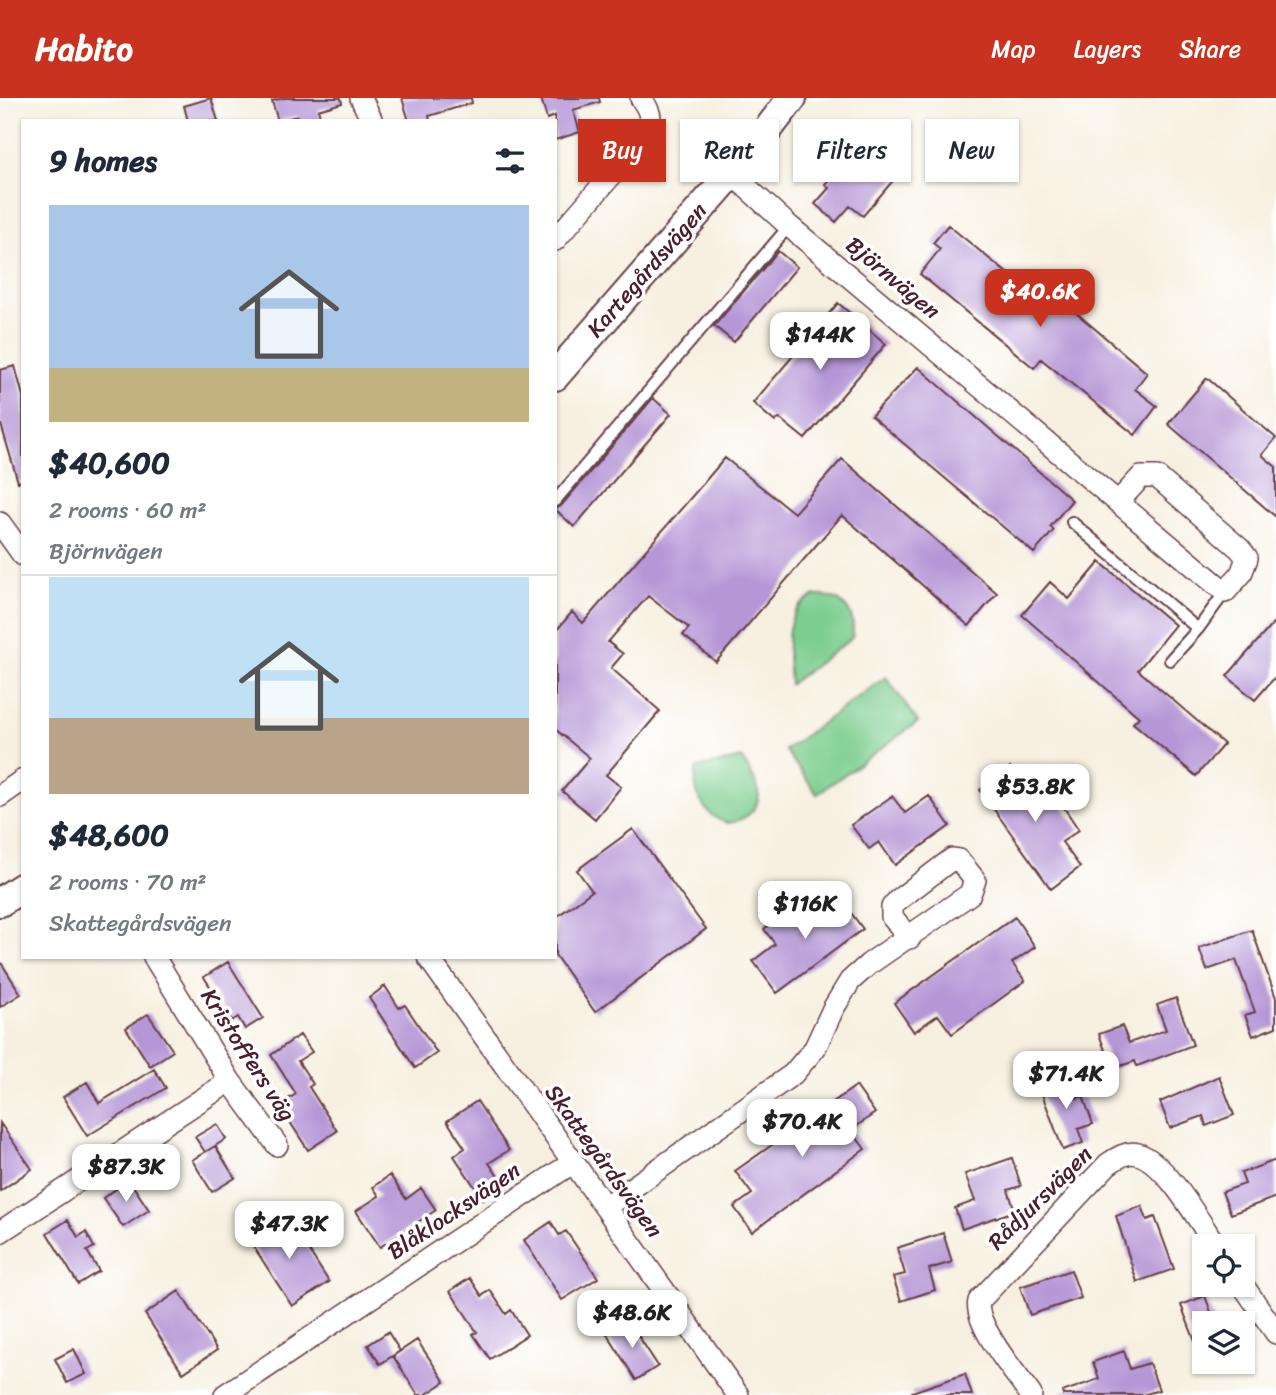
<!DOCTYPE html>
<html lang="en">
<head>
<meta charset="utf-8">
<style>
  body { margin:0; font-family:Sriracha,sans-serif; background:#f6f6f7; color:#1f2937; height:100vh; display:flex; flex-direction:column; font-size:26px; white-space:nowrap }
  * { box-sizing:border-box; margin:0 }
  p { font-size:23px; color:#747a83 }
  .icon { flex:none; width:38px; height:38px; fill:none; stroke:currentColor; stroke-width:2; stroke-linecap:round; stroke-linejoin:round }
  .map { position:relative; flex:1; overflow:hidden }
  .panel { position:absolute; left:21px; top:21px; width:536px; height:840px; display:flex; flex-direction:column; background:#fff; border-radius:0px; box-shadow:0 2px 5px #0004 }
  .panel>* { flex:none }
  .top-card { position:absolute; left:578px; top:21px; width:593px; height:63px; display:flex; gap:14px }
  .controls { position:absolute; left:1192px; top:1136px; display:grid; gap:14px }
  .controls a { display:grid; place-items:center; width:63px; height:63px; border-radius:0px; background:#fff; box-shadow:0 2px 5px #0004; font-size:35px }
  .price { position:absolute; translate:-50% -60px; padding:0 16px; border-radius:14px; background:#fff; color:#222; font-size:23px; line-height:46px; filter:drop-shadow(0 2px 4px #0008) }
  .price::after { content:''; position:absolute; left:50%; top:42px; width:21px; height:16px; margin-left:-10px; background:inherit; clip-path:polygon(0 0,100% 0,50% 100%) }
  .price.current { background:#c8321e; color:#fff }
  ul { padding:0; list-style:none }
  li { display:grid; align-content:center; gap:14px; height:371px; padding:0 28px }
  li+li { border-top:2px solid #e0e1e3 }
  li span { display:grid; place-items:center; height:217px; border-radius:0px; color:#555 }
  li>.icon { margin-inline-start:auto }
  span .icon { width:126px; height:126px; fill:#fffc; stroke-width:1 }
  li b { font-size:30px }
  h2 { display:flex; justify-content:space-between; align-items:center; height:84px; padding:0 28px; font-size:30px }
  .pill { padding:0 24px; border-radius:0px; background:#fff; box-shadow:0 2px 5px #0004; font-size:24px; line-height:63px }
  .pill.current { background:#c8321e; color:#fff }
  header { display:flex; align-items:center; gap:42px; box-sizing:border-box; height:98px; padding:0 35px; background:#c8321e; color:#fff }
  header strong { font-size:33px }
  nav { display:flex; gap:38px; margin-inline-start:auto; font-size:24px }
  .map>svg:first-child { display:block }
</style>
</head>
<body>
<header>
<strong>Habito</strong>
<nav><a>Map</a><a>Layers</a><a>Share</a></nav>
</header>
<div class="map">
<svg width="1276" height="1297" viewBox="0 0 1276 1297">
  <rect width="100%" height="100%" fill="#fff"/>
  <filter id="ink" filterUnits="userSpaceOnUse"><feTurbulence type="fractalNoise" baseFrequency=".0143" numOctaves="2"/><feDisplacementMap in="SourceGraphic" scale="14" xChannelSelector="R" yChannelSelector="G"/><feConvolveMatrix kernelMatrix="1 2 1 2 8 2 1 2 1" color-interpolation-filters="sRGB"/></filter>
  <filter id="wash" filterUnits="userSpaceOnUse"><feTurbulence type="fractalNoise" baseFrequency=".00686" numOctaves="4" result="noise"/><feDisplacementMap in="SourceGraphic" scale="28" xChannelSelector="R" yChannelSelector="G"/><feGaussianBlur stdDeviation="1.57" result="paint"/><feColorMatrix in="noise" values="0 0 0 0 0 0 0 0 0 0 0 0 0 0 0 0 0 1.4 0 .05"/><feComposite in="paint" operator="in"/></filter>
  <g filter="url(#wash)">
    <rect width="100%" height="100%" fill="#f7f0e0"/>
    <path fill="#7bcd8f" stroke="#62765d" stroke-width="2" d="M 815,498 C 842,496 857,514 852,540 L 790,586 C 788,555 779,513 815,498 Z
      M 886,579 L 918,624 L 817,696 L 785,652 Z
      M 742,660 C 753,680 770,699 748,717 C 741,722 735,725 726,725 C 703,717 691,693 697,670 Z"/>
    <g id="blocks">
      <path fill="#b596d6" d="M 211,0 L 218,23 L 188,23 L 184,8 Z
        M 283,0 L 341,0 L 342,5 L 318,12 L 322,23 L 299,23 L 297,18 L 278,23 L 272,3 Z
        M 402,0 L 471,0 L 472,5 L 429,18 L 430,23 L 409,23 Z
        M 541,0 L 599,0 L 600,4 L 573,12 L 580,34 L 555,42 L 555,18 L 547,21 Z
        M 865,40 L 902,72 L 863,118 L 850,108 L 836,124 L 815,106 L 829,90 L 825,86 Z
        M 948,127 L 1040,202 L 1049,192 L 1147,275 L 1135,291 L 1157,308 L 1135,337 L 1041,261 L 1034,270 L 920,176 L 940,151 L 933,145 Z
        M 778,153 L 797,169 L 734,244 L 714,228 Z
        M 838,205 L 886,246 L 805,341 L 779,320 L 775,324 L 753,305 Z
        M 15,268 L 23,298 L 23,383 L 18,384 L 0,323 L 0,272 Z
        M 918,269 L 1072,402 L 1050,429 L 1054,432 L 1034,455 L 871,318 Z
        M 1207,280 L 1276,340 L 1262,357 L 1276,369 L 1276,419 L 1168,326 Z
        M 653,300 L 671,316 L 574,429 L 555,411 L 561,408 Z
        M 725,360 L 794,415 L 842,361 L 997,495 L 969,528 L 842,417 L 716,564 L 683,537 L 689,530 L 648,498 L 608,544 L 623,556 L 611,570 L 660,613 L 606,677 L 621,689 L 595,721 L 562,693 L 590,660 L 555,631 L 555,534 L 572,514 L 583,525 Z
        M 1100,464 L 1175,527 L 1138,572 L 1224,646 L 1196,678 L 1133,625 L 1139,619 L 1022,517 L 1050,484 L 1069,501 Z
        M 1276,522 L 1276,578 L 1255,602 L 1227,578 Z
        M 1010,670 L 1027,692 L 1044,680 L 1079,732 L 1062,744 L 1080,769 L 1051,791 L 980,692 Z
        M 892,698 L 905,715 L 929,698 L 950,728 L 895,767 L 879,744 L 869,751 L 851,727 Z
        M 633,731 L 706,831 L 595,914 L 555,857 L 555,820 L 592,793 L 577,772 Z
        M 840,800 L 863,831 L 777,895 L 753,863 L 775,846 L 764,831 L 805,801 L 816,817 Z
        M 1015,819 L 1035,849 L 1012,865 L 1025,883 L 952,936 L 938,917 L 914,934 L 894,905 Z
        M 1252,832 L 1276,900 L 1276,929 L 1253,938 L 1245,917 L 1255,914 L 1236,862 L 1207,872 L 1199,850 Z
        M 0,863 L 21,896 L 0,909 Z
        M 228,864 L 263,920 L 245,931 L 238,919 L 232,923 L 204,879 Z
        M 385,888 L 399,910 L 405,907 L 437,955 L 415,970 L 369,900 Z
        M 1176,900 L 1193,947 L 1137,968 L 1135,963 L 1112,971 L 1099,936 L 1122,928 L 1129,945 L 1166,932 L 1157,907 Z
        M 148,916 L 173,953 L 150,968 L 126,930 Z
        M 300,937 L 312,954 L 298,963 L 313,986 L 309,989 L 337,1033 L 308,1052 L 279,1007 L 296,996 L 271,957 Z
        M 154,971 L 166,990 L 87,1038 L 63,999 L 87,984 L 99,1005 Z
        M 1069,977 L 1077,1000 L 1083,998 L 1093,1026 L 1078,1031 L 1083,1045 L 1063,1052 L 1039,988 Z
        M 1219,978 L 1234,1017 L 1206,1028 L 1203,1018 L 1170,1030 L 1160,1004 Z
        M 856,988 L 875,1015 L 851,1032 L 865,1051 L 752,1134 L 734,1109 L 752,1096 L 735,1073 Z
        M 477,1003 L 509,1052 L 489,1065 L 504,1087 L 483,1101 L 454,1058 L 465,1050 L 447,1023 Z
        M 0,1025 L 32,1071 L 0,1093 Z
        M 217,1026 L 226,1041 L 215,1048 L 235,1080 L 212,1094 L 192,1062 L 215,1048 L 205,1054 L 195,1039 Z
        M 1012,1060 L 1021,1088 L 1008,1092 L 1015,1113 L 962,1131 L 955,1110 L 975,1103 L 965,1076 Z
        M 1276,1062 L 1276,1099 L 1231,1116 L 1222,1094 L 1245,1086 L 1241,1075 Z
        M 390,1077 L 406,1101 L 421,1090 L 436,1112 L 380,1149 L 356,1113 L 379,1098 L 373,1089 Z
        M 129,1082 L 149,1112 L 123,1129 L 103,1100 Z
        M 1142,1108 L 1147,1122 L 1155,1119 L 1174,1171 L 1137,1184 L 1116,1118 Z
        M 287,1118 L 329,1184 L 292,1208 L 250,1143 Z
        M 68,1122 L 78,1139 L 86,1134 L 94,1149 L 87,1153 L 99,1173 L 78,1186 L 47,1135 Z
        M 551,1124 L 559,1137 L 566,1133 L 598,1180 L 562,1202 L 524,1142 Z
        M 943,1135 L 952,1164 L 929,1171 L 935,1192 L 901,1203 L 893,1179 L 905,1176 L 897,1150 Z
        M 1071,1172 L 1081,1200 L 1030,1217 L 1020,1189 Z
        M 470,1180 L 482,1198 L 490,1192 L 506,1216 L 511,1212 L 527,1237 L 490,1261 L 473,1236 L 477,1234 L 450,1193 Z
        M 179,1193 L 217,1252 L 183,1275 L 145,1216 Z
        M 1205,1198 L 1215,1225 L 1204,1225 L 1203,1264 L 1181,1207 Z
        M 628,1222 L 658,1268 L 636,1282 L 607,1236 Z
        M 388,1234 L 400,1253 L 380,1266 L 368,1247 Z
        M 417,1242 L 445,1284 L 425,1297 L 418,1297 L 393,1258 Z
        M 74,1251 L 86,1276 L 67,1285 L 55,1261 Z
        M 1124,1253 L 1130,1271 L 1149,1265 L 1159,1292 L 1143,1297 L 1063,1297 L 1062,1294 L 1099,1281 L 1093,1264 Z
        M 965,1276 L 972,1297 L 912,1297 L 912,1294 Z"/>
    </g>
  </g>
  <g filter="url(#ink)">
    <use href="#blocks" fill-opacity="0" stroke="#643e46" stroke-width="2"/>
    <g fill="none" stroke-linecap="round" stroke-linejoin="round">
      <defs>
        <path id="service" d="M 555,403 L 789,128
          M 1072,424 L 1198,531
          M 1170,562 L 1198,531 L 1225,494"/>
        <path id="minor" d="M 361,0 L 372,23
          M 732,76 L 789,128 L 1225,494 L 1241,476 L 1247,460 L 1240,451 L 1157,379 L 1141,379 L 1118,404
          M 555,142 L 647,36 C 653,21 650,13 641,0
          M 0,425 L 23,457
          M 0,698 L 23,682
          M 154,859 L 230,983 L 277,1047
          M 428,859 L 738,1297
          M 605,1109 L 793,976 L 815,950 L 833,911 L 850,883 L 869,866 L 970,796 L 975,782 L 959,762 L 952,761 L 898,802 L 892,809 L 892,819 L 910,840
          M 0,1134 L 230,983
          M 1242,1186 L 1276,1235
          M 225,1297 L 572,1065
          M 1031,1297 C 1018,1278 973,1226 979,1203 L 1108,1066 C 1117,1060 1127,1053 1138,1056 C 1166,1064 1200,1125 1216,1148"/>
        <path id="tertiary" d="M 555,278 L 752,52 L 792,0
          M 0,804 L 23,789"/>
      </defs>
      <use href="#service" stroke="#643e46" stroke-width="14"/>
      <use href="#minor" stroke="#643e46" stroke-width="24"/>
      <use href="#tertiary" stroke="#643e46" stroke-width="32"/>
      <use href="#service" stroke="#fff" stroke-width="10"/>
      <use href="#minor" stroke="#fff" stroke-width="21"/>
      <use href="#tertiary" stroke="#fff" stroke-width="28"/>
    </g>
  </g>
  <g text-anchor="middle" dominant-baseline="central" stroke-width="7" stroke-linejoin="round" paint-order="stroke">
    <g font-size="23" fill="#4a1f2b" stroke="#fff">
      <text transform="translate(647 172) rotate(-49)">Kartegårdsvägen</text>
      <text transform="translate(893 180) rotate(40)">Björnvägen</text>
      <text transform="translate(248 957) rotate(57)">Kristoffers väg</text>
      <text transform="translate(604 1063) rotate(54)">Skattegårdsvägen</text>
      <text transform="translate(1040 1100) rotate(-45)">Rådjursvägen</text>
      <text transform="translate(454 1113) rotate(-34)">Blåklocksvägen</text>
    </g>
  </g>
</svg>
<div class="controls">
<a><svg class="icon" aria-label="locate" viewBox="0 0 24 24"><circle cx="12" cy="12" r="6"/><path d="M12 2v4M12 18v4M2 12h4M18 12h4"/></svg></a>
<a><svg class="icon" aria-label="layers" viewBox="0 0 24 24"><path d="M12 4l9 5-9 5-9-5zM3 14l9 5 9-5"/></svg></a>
</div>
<b class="price current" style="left:1040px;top:231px">$40.6K</b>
<b class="price" style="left:820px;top:274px">$144K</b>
<b class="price" style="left:1035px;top:726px">$53.8K</b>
<b class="price" style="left:805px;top:843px">$116K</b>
<b class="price" style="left:1066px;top:1013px">$71.4K</b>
<b class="price" style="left:802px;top:1061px">$70.4K</b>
<b class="price" style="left:126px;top:1106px">$87.3K</b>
<b class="price" style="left:289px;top:1163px">$47.3K</b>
<b class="price" style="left:632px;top:1252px">$48.6K</b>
<div class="top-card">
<a class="pill current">Buy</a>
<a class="pill">Rent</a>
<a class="pill">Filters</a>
<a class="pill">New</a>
</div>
<section class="panel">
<h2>9 homes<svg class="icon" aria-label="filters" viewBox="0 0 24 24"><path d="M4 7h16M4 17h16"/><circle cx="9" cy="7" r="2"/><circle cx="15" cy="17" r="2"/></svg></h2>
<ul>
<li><span style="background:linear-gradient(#a9c7e8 75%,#c2b280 0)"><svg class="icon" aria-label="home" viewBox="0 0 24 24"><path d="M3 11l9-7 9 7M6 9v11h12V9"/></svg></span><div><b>$40,600</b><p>2 rooms · 60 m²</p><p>Björnvägen</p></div></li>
<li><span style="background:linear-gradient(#bfe0f5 65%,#b9a48a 0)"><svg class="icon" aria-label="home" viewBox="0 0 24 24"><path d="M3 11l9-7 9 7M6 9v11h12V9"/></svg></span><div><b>$48,600</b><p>2 rooms · 70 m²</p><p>Skattegårdsvägen</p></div></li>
</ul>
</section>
</div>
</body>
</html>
